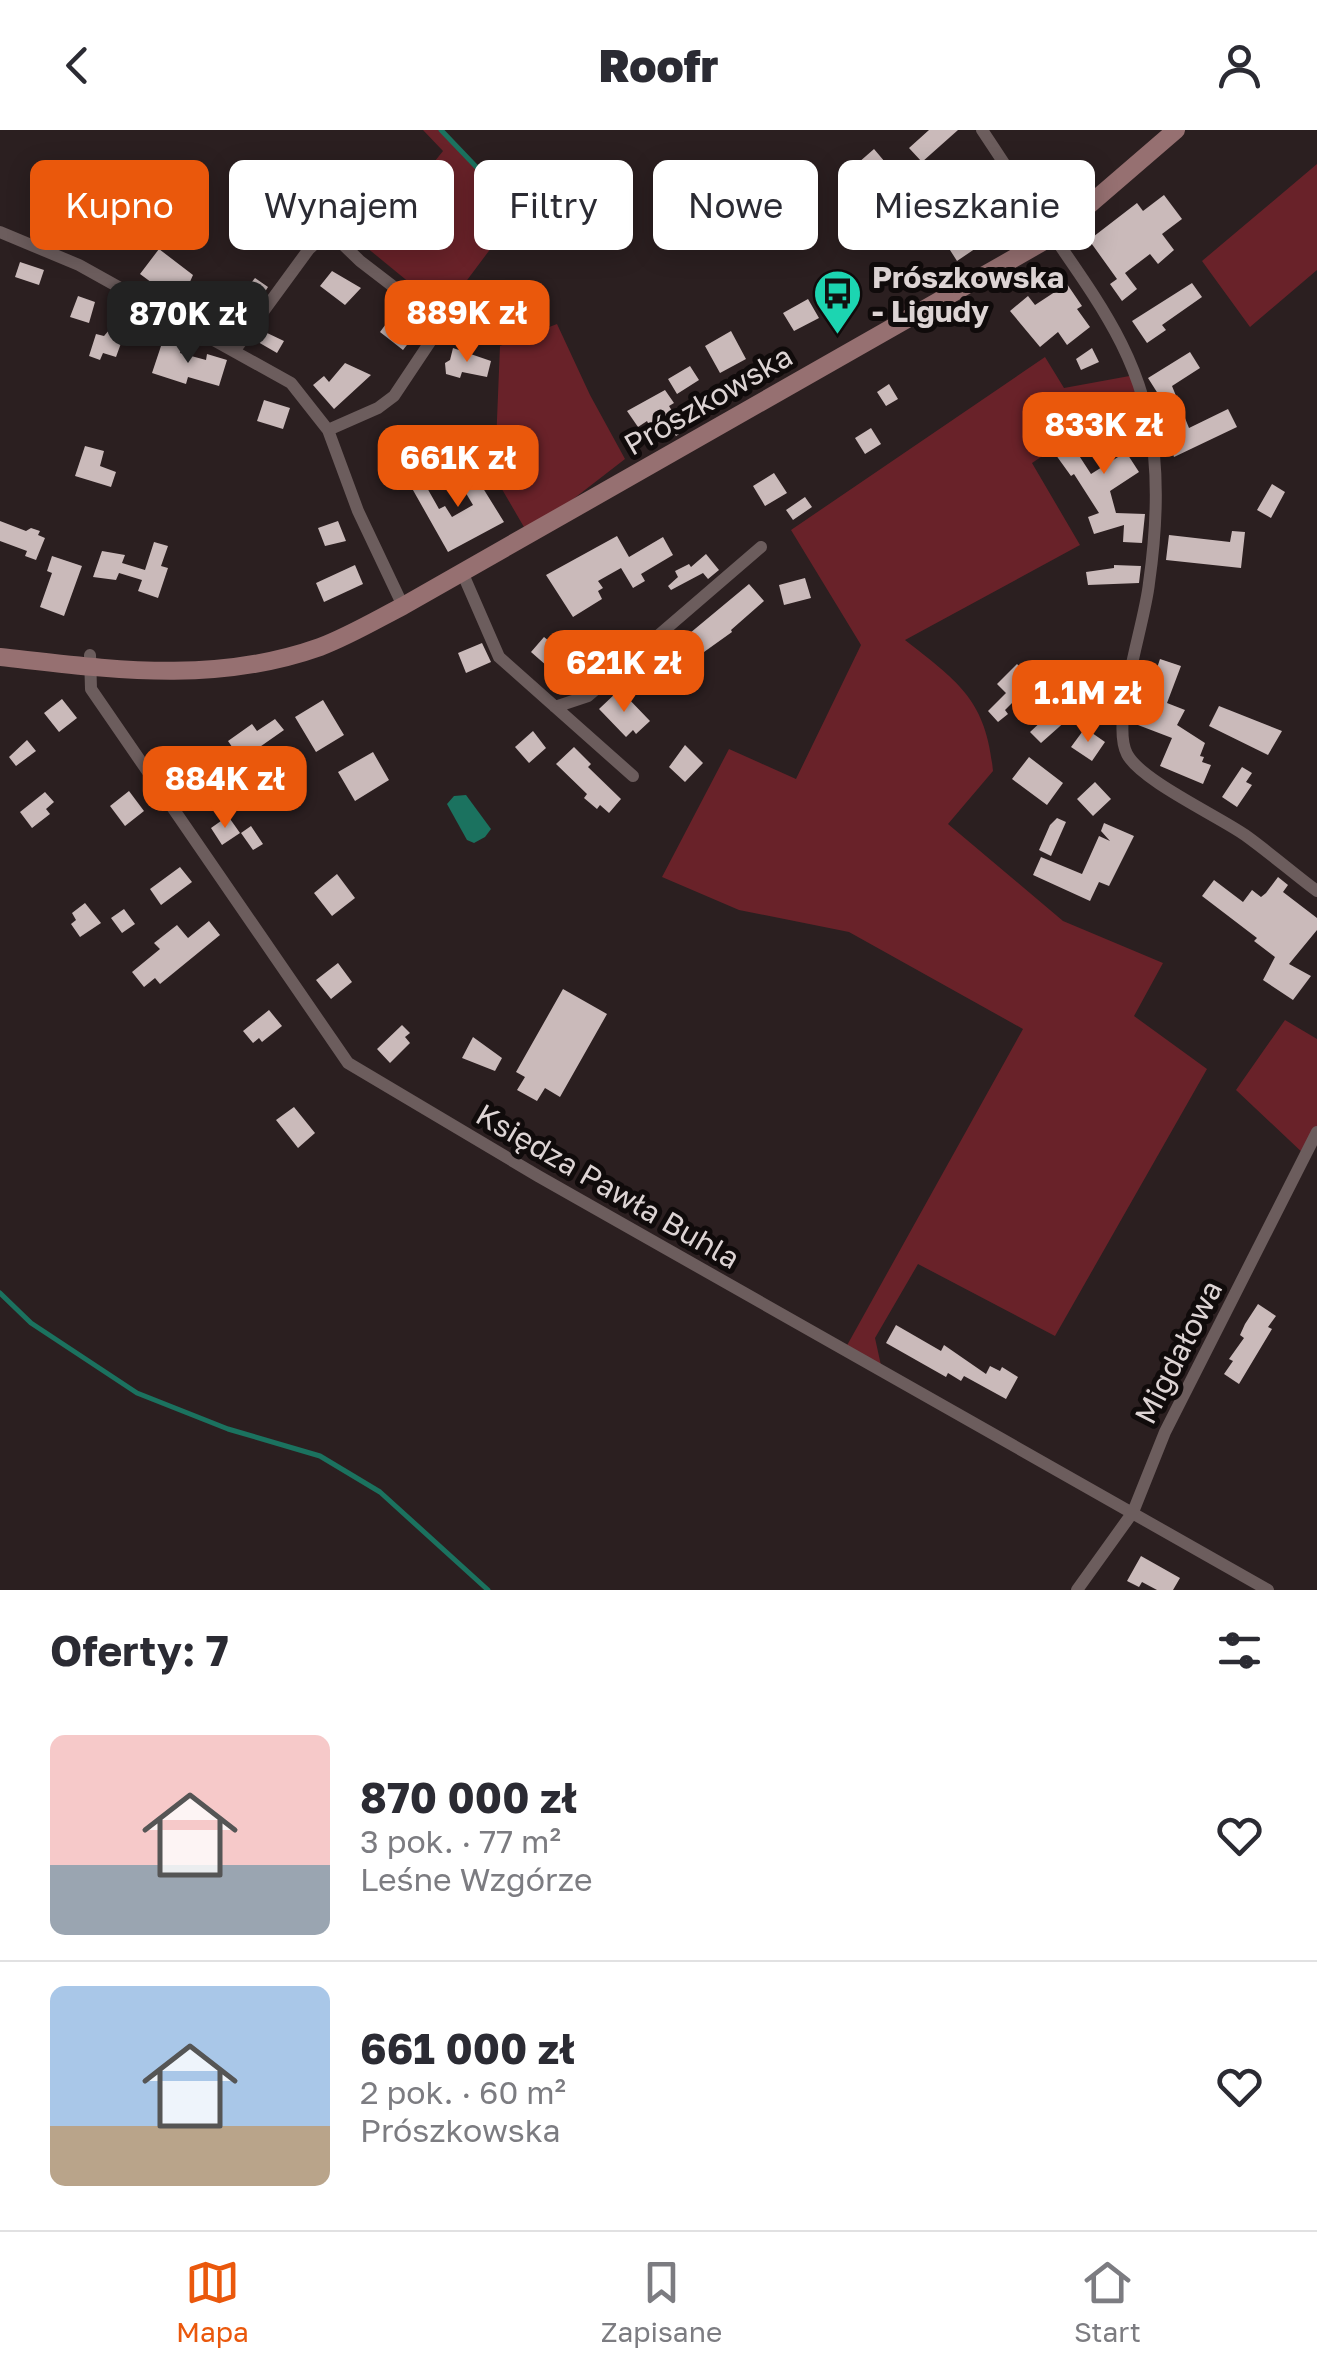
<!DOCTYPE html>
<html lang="pl">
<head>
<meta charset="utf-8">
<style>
  body { margin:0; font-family:"Golos Text",sans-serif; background:#f2f2f3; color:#2b2b33; height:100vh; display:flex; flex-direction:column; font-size:38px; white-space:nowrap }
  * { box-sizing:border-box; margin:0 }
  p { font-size:32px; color:#7c7c81 }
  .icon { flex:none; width:55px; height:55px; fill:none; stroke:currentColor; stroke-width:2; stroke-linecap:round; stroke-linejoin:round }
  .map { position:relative; height:1460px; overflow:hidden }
  .details { display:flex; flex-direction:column; background:#fff; flex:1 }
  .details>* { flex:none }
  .banner { position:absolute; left:30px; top:30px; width:1258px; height:90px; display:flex; gap:20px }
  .price { position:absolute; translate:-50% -85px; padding:0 22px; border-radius:20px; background:#ea580c; color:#fff; font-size:32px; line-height:65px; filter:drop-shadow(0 2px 5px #0008) }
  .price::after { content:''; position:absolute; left:50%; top:60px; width:30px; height:22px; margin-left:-15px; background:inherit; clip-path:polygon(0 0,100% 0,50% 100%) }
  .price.on { background:#222; color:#fff }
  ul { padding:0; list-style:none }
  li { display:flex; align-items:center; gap:30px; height:250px; padding:0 50px }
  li+li { border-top:2px solid #e1e1e2 }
  li span { display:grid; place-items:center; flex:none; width:280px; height:200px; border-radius:15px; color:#555 }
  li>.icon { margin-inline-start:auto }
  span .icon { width:120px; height:120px; fill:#fffc; stroke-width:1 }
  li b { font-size:42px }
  h2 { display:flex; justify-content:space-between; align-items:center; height:120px; padding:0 50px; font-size:42px }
  .pill { padding:0 35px; border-radius:15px; background:#fff; box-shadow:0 5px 25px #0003; font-size:35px; line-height:90px }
  .pill.on { background:#ea580c; color:#fff }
  header { display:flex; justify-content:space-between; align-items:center; height:130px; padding:0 50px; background:#fff; font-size:45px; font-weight:800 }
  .menu { display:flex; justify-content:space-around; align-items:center; height:140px; border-top:2px solid #e1e1e2; background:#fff; font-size:28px; color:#7c7c81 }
  .menu a { display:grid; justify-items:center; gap:5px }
  .menu .on { color:#ea580c }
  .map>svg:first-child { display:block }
</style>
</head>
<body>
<header><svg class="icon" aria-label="back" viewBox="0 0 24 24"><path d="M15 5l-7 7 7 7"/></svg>Roofr<svg class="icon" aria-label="person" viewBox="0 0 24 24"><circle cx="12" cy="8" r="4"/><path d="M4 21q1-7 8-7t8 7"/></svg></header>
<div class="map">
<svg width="1317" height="1460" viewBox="0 0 1317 1460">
  <rect width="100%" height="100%" fill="#2b1f20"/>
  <path fill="#692229" d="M 423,0 L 443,0 L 533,94 L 522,117 L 509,94 L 444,181 L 366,117 L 443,21 Z
    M 1317,34 L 1317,140 L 1250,197 L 1202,131 Z
    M 557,194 L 590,265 L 625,329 L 528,404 L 481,323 L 496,314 L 500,216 Z
    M 1045,227 L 1064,258 L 1135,245 L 1140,261 L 1032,333 L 1080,415 L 905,510 C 958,552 986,569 993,641 L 948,694 L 1063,791 L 1163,833 L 1134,886 L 1207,939 L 1055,1206 L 918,1134 L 875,1208 L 882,1240 L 845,1219 L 1023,899 L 849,802 L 739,780 L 662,747 L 729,619 L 796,649 L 861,515 L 791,400 Z
    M 1285,890 L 1317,909 L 1317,1002 L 1306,1026 L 1236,960 Z"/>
  <path fill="#1b725f" d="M 466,665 L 491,699 L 485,707 L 474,713 L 467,710 L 447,674 L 454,666 Z"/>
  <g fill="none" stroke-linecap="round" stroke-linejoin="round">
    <path stroke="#1b725f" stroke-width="5" d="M 441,0 L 526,89
      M 0,1163 L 31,1193 L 137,1263 L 228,1299 L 320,1326 L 380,1362 L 488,1460"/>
  </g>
  <path fill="#cababa" d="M 929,0 L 958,0 L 922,32 L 909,18 Z
    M 874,19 L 896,45 L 871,65 L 850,40 Z
    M 972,32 L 975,35 L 979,32 L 1006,67 L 1009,65 L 1022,87 L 957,131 L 941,106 L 934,111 L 915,88 L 940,67 L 962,94 L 985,80 L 960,46 Z
    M 367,47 L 378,55 L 382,49 L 397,61 L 370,96 L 357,87 L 365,76 L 352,67 Z
    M 1164,65 L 1182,89 L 1162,104 L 1174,120 L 1158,134 L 1150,124 L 1125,143 L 1137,159 L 1122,171 L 1110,154 L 1117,149 L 1089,110 L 1137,73 L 1143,81 Z
    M 159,119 L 193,145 L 189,154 L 202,165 L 190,181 L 140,144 Z
    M 20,132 L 44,140 L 39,155 L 15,147 Z
    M 332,141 L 361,158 L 345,175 L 320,156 Z
    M 255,148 L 268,157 L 261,168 L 247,158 Z
    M 488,150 L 524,154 L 522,173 L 487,171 Z
    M 1192,153 L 1202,167 L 1162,195 L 1166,200 L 1147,213 L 1132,191 Z
    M 1067,154 L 1082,176 L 1077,179 L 1090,197 L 1067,215 L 1058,202 L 1040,217 L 1010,181 L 1028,166 L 1035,175 Z
    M 220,161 L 241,173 L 227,192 L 207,177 Z
    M 78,166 L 95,172 L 89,193 L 70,187 Z
    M 808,169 L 819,188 L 794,201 L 783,183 Z
    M 116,183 L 145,190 L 138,210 L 124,205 L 116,227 L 103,223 L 100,230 L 89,226 L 96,204 L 104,206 L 110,199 Z
    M 394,183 L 418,201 L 403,220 L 380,202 Z
    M 731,201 L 746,229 L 720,243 L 705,216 Z
    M 265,202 L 284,211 L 277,223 L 258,212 Z
    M 163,210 L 182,217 L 180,223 L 206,230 L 207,224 L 227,230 L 219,256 L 188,247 L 186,254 L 152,243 Z
    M 453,218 L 491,231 L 487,247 L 462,242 L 460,248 L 446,244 L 445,233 L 450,230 Z
    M 1092,218 L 1099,232 L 1081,240 L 1076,229 Z
    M 1190,222 L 1200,238 L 1172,256 L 1189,298 L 1228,279 L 1237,297 L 1174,327 L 1158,282 L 1167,278 L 1148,248 Z
    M 345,233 L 371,245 L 334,279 L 313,255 L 324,246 L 329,252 Z
    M 690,236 L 699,250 L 677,264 L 668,249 Z
    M 889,254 L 898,269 L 886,276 L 877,262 Z
    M 665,260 L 674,273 L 669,276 L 684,301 L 676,306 L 662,287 L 649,295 L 647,291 L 638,297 L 627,281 Z
    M 264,270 L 290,278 L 283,299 L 257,291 Z
    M 1121,275 L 1130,289 L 1078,324 L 1091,344 L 1126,322 L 1139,342 L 1110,361 L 1116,383 L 1145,384 L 1142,413 L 1123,412 L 1124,395 L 1094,404 L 1088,387 L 1099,383 L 1074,344 L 1071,346 L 1053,321 Z
    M 871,298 L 881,314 L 865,324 L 855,308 Z
    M 85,316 L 104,321 L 100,336 L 116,342 L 111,357 L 75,346 Z
    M 468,334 L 504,392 L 448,422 L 409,353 L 432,339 L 439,348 L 426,356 L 439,379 L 445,376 L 452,387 L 473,375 L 454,343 Z
    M 774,343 L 787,363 L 765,376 L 753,356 Z
    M 1272,354 L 1285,362 L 1271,388 L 1257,380 Z
    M 805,367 L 812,377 L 793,390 L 786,380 Z
    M 0,391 L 26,401 L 31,398 L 40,401 L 38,405 L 45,408 L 36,430 L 25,426 L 27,421 L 0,411 Z
    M 338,391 L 346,411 L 325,416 L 318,398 Z
    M 1232,401 L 1245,402 L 1241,438 L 1166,430 L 1169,405 L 1230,412 Z
    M 617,406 L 629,427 L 663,407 L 673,425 L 641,444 L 645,451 L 633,458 L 621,438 L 598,451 L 603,458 L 598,461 L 602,469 L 573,487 L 546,445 Z
    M 154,412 L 168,416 L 161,436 L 168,438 L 158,468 L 138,461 L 142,450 L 119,443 L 116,450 L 93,447 L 102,421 L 125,425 L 122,433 L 145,440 Z
    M 706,424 L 719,440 L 708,449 L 703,443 L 671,460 L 668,456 L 678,447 L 675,441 L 689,434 L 691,437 Z
    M 52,426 L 82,436 L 64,486 L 40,477 L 52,443 L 47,441 Z
    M 355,435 L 363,454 L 324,472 L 316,453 Z
    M 1114,435 L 1141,436 L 1139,453 L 1088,455 L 1086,442 L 1114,438 Z
    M 805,448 L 811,468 L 784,475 L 779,455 Z
    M 749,454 L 764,471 L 731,500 L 732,502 L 676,542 L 666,523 Z
    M 544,507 L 560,520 L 547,536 L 531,522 Z
    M 482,513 L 491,532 L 466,543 L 458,523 Z
    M 1160,529 L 1181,536 L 1167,573 L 1185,580 L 1177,595 L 1205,613 L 1200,626 L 1204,627 L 1202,632 L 1211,635 L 1203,654 L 1160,636 L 1172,608 L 1138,595 Z
    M 1017,534 L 1034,551 L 1005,580 L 1008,584 L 998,592 L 988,581 L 1006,563 L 997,554 Z
    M 617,562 L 622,566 L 624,564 L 650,591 L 636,604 L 633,600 L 626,607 L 599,579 Z
    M 62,569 L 77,588 L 59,602 L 44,583 Z
    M 323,570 L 344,605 L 316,622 L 295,587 Z
    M 1219,576 L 1282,601 L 1268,625 L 1209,596 Z
    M 1057,577 L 1068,589 L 1041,613 L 1030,602 Z
    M 275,589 L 284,600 L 241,630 L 228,611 L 252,594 L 257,601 Z
    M 1085,598 L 1105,612 L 1092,631 L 1071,617 Z
    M 533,601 L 546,618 L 529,633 L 515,617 Z
    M 27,610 L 36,621 L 16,636 L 9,627 Z
    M 685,615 L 703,633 L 685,652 L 669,637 Z
    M 574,617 L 591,634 L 588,637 L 621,669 L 609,683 L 600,675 L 597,679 L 584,668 L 587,664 L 556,634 Z
    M 373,622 L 389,650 L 355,671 L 338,642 Z
    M 1029,627 L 1063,653 L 1047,675 L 1012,649 Z
    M 1242,637 L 1252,643 L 1246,652 L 1252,655 L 1237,677 L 1222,667 Z
    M 1095,652 L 1111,669 L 1093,686 L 1077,669 Z
    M 129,661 L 144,681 L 125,696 L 110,676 Z
    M 45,662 L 54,672 L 46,679 L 50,684 L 32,698 L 20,682 Z
    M 228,686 L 240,703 L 222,715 L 211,698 Z
    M 1057,688 L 1066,692 L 1051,726 L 1039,720 L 1050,695 Z
    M 1104,693 L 1134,706 L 1109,756 L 1099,752 L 1090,771 L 1033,745 L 1041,727 L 1082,744 L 1099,706 L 1110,711 L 1101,701 Z
    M 251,696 L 263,714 L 253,720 L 241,703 Z
    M 180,737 L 192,752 L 161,775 L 150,759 Z
    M 337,744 L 355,768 L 332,786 L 314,763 Z
    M 1278,747 L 1288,755 L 1283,762 L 1317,788 L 1317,800 L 1289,834 L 1311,846 L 1293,870 L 1263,850 L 1275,827 L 1254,811 L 1257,808 L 1202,766 L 1214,750 L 1243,772 L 1252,760 L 1261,767 L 1266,763 Z
    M 85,773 L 101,793 L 80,807 L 71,794 L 76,790 L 72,783 Z
    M 124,779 L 135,794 L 122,803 L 111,788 Z
    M 209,791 L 220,805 L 160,854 L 155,848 L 144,857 L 132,842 L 160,819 L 154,813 L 177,795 L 188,808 Z
    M 338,833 L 352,852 L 331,869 L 316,850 Z
    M 563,859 L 607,884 L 560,967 L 545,958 L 537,971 L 517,960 L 525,947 L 516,942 Z
    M 269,880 L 282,896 L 262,912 L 259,908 L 253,913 L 243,901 Z
    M 402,895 L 410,903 L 405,907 L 410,913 L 390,933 L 377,919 Z
    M 473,907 L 502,928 L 495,941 L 462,928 Z
    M 294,977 L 315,1003 L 298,1018 L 276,990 Z
    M 1258,1174 L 1276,1186 L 1268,1197 L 1272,1199 L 1239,1254 L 1224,1244 L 1233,1231 L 1229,1229 L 1244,1208 L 1240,1205 L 1245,1194 Z
    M 896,1195 L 941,1221 L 944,1215 L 986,1244 L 990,1236 L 1000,1241 L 1002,1237 L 1018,1247 L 1006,1269 L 964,1246 L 961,1251 L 948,1243 L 946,1247 L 886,1213 Z
    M 1141,1426 L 1180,1448 L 1173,1460 L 1157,1460 L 1142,1452 L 1139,1457 L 1127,1451 Z"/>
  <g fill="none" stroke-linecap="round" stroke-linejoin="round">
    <path stroke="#6c5d5d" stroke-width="12" d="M 982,0 C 1006,36 1029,72 1054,107 C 1103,178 1145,235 1154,325 C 1158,367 1155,411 1149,453 C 1145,494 1110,592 1127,624 C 1140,650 1218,686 1245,705 C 1270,723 1293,743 1317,761
      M 0,102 L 79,135 L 291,253 L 328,300 L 358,381 L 403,476
      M 235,220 L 309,119 L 329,101 L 360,131 L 442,194 L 394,266 L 378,278 L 328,300
      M 462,442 L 499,527 L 633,646
      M 90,525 L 91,559 L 348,933 L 538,1046 L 1268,1460
      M 555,577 L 588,566 L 761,417
      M 1077,1460 L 1133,1382 L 1165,1302 L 1317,1002"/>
    <path stroke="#967071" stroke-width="18" d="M 0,527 C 110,539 213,555 320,517 C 349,506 376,490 403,476 L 1053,106 L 1176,0"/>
  </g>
  <defs>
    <symbol id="bus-pin" viewBox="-11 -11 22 30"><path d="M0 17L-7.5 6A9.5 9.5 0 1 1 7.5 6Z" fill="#1cd5b1" stroke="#100b0b"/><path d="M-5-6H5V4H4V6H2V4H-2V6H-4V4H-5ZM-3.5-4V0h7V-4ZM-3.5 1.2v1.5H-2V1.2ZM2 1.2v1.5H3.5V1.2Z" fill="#111"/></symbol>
  </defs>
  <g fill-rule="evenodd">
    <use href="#bus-pin" x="810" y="136" width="55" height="75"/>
  </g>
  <g text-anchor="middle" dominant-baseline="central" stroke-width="10" stroke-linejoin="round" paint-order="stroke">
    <g font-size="30" font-weight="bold" fill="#ddd4d4" stroke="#100b0b" text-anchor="start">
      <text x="872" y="147">Prószkowska<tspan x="872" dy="34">- Ligudy</tspan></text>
    </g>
    <g font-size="30" fill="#ddd4d4" stroke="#100b0b">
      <text transform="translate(708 270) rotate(-30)">Prószkowska</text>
      <text transform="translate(608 1056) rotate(30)">Księdza Pawła Buhla</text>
      <text transform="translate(1178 1222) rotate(-63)">Migdałowa</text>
    </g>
  </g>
</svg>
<b class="price" style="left:467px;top:235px">889K zł</b>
<b class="price on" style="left:188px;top:236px">870K zł</b>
<b class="price" style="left:1104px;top:347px">833K zł</b>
<b class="price" style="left:458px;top:380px">661K zł</b>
<b class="price" style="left:624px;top:585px">621K zł</b>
<b class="price" style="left:1088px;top:615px">1.1M zł</b>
<b class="price" style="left:225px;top:701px">884K zł</b>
<div class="banner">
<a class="pill on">Kupno</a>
<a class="pill">Wynajem</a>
<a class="pill">Filtry</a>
<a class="pill">Nowe</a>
<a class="pill">Mieszkanie</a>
</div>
</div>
<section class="details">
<h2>Oferty: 7<svg class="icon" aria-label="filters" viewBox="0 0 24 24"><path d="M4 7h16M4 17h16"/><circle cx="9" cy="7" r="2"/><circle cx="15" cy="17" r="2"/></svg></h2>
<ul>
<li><span style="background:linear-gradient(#f6c9c9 65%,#9aa5b1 0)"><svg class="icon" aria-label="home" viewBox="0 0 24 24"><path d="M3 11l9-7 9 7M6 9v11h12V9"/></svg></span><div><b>870 000 zł</b><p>3 pok. · 77 m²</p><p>Leśne Wzgórze</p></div><svg class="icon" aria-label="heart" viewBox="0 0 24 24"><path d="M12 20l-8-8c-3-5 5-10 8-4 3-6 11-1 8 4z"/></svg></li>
<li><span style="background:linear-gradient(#a9c7e8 70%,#b9a48a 0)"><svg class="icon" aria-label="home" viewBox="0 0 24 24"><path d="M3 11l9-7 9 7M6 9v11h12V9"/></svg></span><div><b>661 000 zł</b><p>2 pok. · 60 m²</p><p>Prószkowska</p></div><svg class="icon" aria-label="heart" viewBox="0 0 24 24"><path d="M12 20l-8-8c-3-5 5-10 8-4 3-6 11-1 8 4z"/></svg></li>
</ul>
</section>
<nav class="menu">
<a class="on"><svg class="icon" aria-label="map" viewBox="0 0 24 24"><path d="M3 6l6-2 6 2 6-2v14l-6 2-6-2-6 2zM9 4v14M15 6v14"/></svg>Mapa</a>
<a><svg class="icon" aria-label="saved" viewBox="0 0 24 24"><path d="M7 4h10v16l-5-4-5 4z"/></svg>Zapisane</a>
<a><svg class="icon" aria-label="home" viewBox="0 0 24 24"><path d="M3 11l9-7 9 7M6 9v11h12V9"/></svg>Start</a>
</nav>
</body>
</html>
